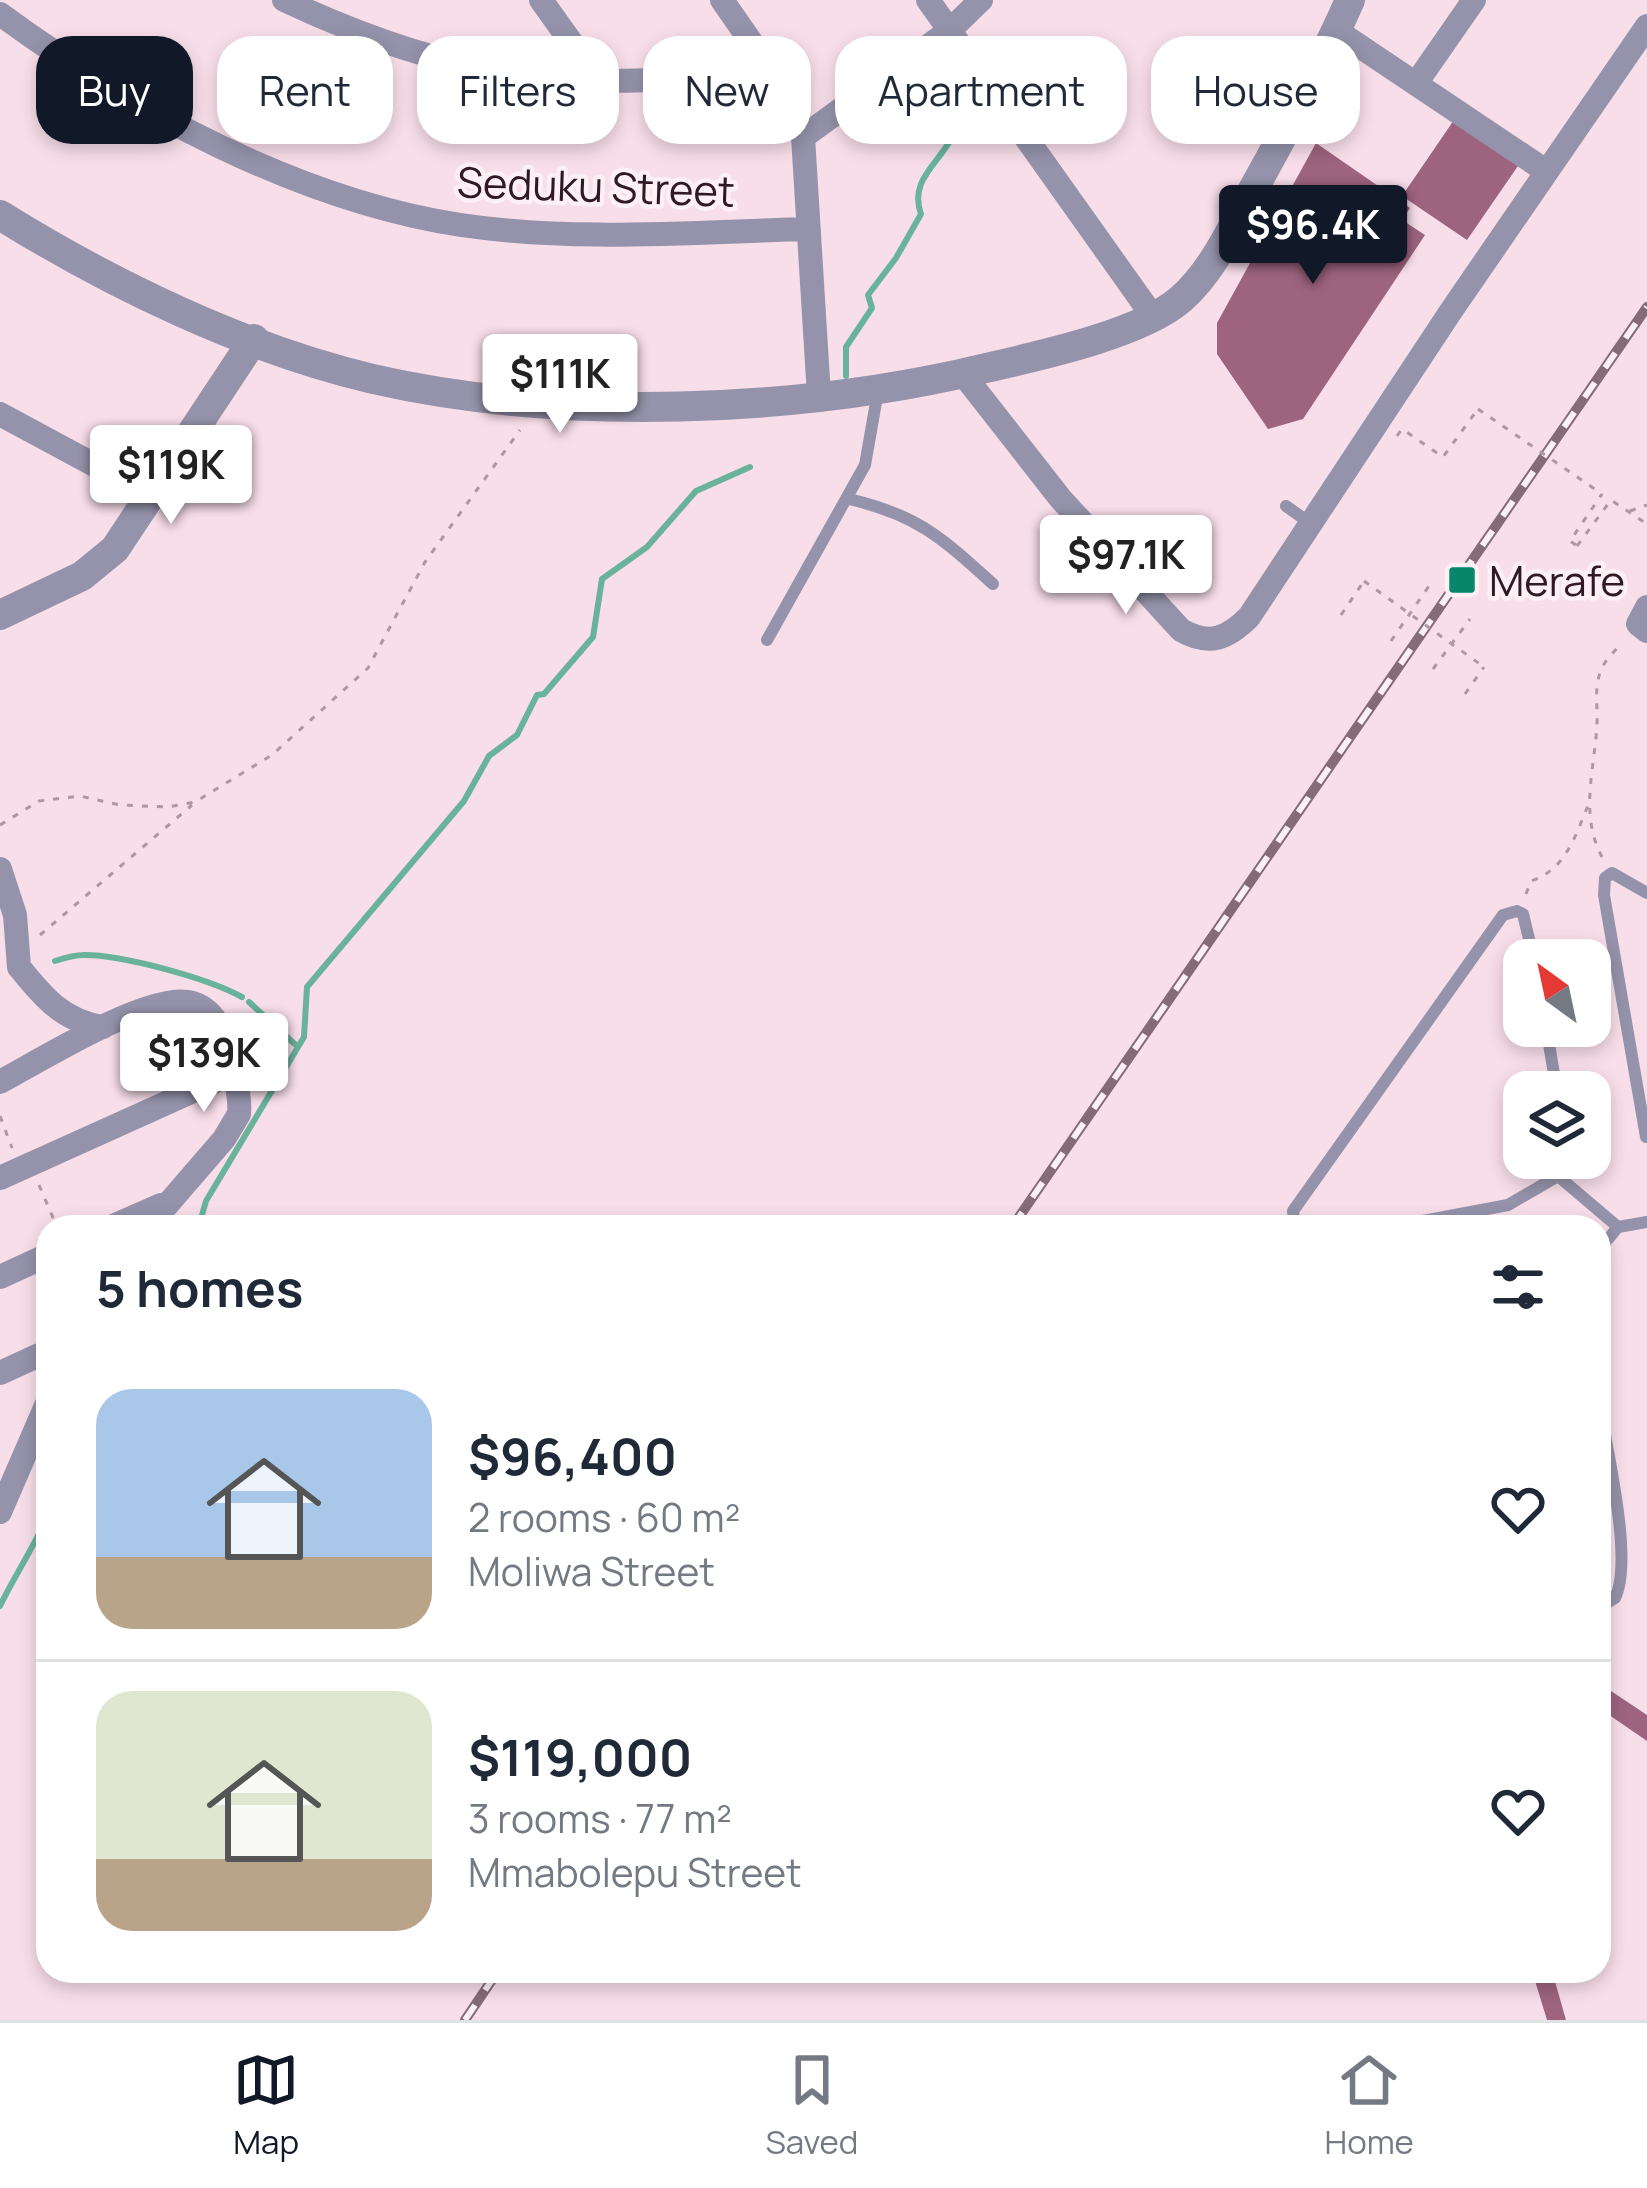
<!DOCTYPE html>
<html lang="en">
<head>
<meta charset="utf-8">
<style>
  body { margin:0; font-family:Manrope,sans-serif; background:#f2f2f3; color:#1f2937; height:100vh; display:flex; flex-direction:column; font-size:45px; white-space:nowrap }
  * { box-sizing:border-box; margin:0 }
  p { font-size:39px; color:#747a83 }
  .icon { flex:none; width:66px; height:66px; fill:none; stroke:currentColor; stroke-width:2; stroke-linecap:round; stroke-linejoin:round }
  .map { position:relative; flex:1; overflow:hidden }
  .details { position:absolute; left:36px; top:1215px; width:1575px; height:768px; display:flex; flex-direction:column; background:#fff; border-radius:36px; box-shadow:0 6px 18px #0003 }
  .details>* { flex:none }
  .top-card { position:absolute; left:36px; top:36px; width:1575px; height:108px; display:flex; gap:24px }
  .needle { width:78px; rotate:327deg }
  .fabs { position:absolute; left:1503px; top:939px; display:grid; gap:24px }
  .fabs a { display:grid; place-items:center; width:108px; height:108px; border-radius:24px; background:#fff; box-shadow:0 6px 18px #0003; font-size:60px }
  .price { position:absolute; translate:-50% -102px; padding:0 27px; border-radius:12px; background:#fff; color:#222; font-size:39px; line-height:78px; filter:drop-shadow(0 3px 6px #0008) }
  .price::after { content:''; position:absolute; left:50%; top:72px; width:36px; height:27px; margin-left:-18px; background:inherit; clip-path:polygon(0 0,100% 0,50% 100%) }
  .price.active { background:#111827; color:#fff }
  ul { padding:0; list-style:none }
  li { display:flex; align-items:center; gap:36px; height:300px; padding:0 60px }
  li+li { border-top:3px solid #e0e1e3 }
  li span { display:grid; place-items:center; flex:none; width:336px; height:240px; border-radius:36px; color:#555 }
  li>.icon { margin-inline-start:auto }
  span .icon { width:144px; height:144px; fill:#fffc; stroke-width:1 }
  li b { font-size:51px }
  h2 { display:flex; justify-content:space-between; align-items:center; height:144px; padding:0 60px; font-size:51px }
  .chip { padding:0 42px; border-radius:36px; background:#fff; box-shadow:0 6px 18px #0003; font-size:42px; line-height:108px }
  .chip.active { background:#111827; color:#fff }
  .menu { display:flex; justify-content:space-around; align-items:center; height:168px; border-top:3px solid #e0e1e3; background:#fff; font-size:33px; color:#747a83 }
  .menu a { display:grid; justify-items:center; gap:6px }
  .menu .active { color:#111827 }
  .map>svg:first-child { display:block }
</style>
</head>
<body>
<div class="map">
<svg width="1647" height="2020" viewBox="0 0 1647 2020">
  <rect width="100%" height="100%" fill="#f8dee9"/>
  <g fill="none" stroke-linecap="round" stroke-linejoin="round">
    <path stroke="#69b39a" stroke-width="6" d="M 846,376 L 846,347 L 872,308 L 868,295 L 896,258 L 921,214 C 909,181 937,165 951,139 C 959,125 965,109 972,95
      M 55,961 C 64,958 74,955 84,955 C 123,955 207,978 242,997
      M 249,1002 L 298,1047
      M 206,1227 L 202,1215 L 206,1201 L 304,1037 L 307,987 L 464,801 L 489,756 L 517,735 L 537,695 L 544,694 L 593,637 L 602,579 L 647,547 L 696,491 L 750,467
      M 0,1606 C 15,1575 34,1547 48,1515"/>
  </g>
  <path fill="#9e647f" d="M 1454,120 L 1520,163 L 1467,240 L 1402,196 Z
    M 1316,143 L 1410,208 L 1402,220 L 1425,235 L 1303,419 L 1268,429 L 1217,354 L 1217,323 Z
    M 1599,1683 L 1647,1715 L 1647,1741 L 1599,1708 Z
    M 1532,1971 L 1552,1971 L 1566,2020 L 1547,2020 Z"/>
  <g fill="none" stroke-linecap="round" stroke-linejoin="round">
    <path stroke="#af96a1" stroke-width="3" stroke-dasharray="6 9" stroke-linecap="butt" d="M 1397,436 L 1402,429 L 1443,457 L 1478,409
      M 1630,511 L 1647,505
      M 1576,545 L 1570,541 L 1602,494
      M 1577,546 L 1611,500 L 1647,524
      M 1341,615 L 1364,581
      M 1391,641 L 1429,586
      M 1433,669 L 1470,619
      M 1465,694 L 1484,667
      M 0,825 L 39,801 L 80,796 L 120,805 L 168,807 L 195,802 L 272,755 L 368,668 L 425,562 L 520,430
      M 1602,857 C 1579,814 1595,768 1597,723 C 1598,704 1593,685 1603,666 C 1607,658 1616,650 1621,644
      M 1526,894 L 1531,881 C 1566,870 1576,834 1589,803
      M 40,935 L 192,805
      M 0,1116 L 12,1148
      M 39,1185 L 57,1227"/>
    <path stroke="#9593ab" stroke-width="12" d="M 849,499 C 918,515 942,538 993,584
      M 1286,506 L 1310,523
      M 767,640 L 865,465 L 878,391
      M 1546,1026 L 1557,1092
      M 1646,1137 L 1604,895 L 1605,878 L 1612,873 L 1647,893
      M 1558,1176 L 1618,1227
      M 1295,1227 L 1293,1211 L 1503,915 L 1517,911 L 1523,914 L 1534,960
      M 1391,1227 L 1508,1205 L 1558,1176 L 1561,1158
      M 1599,1250 L 1618,1227 L 1647,1222
      M 1599,1402 C 1606,1447 1634,1560 1615,1598 L 1599,1608"/>
    <path stroke="#9593ab" stroke-width="24" d="M 284,0 C 373,42 469,75 568,80 C 636,84 704,76 772,72
      M 541,0 L 599,81
      M 722,0 L 772,72 L 803,137 L 819,396
      M 928,0 L 1154,318
      M 0,14 C 129,109 301,201 461,225 C 575,242 693,232 807,229
      M 1337,31 L 1546,171
      M 1417,82 L 1474,0
      M 803,137 L 949,31 L 981,0
      M 963,374 L 1060,498 L 1181,630 C 1209,646 1227,639 1249,617 L 1451,311 L 1647,26
      M 0,414 L 152,496
      M 1647,607 L 1638,624 L 1647,631
      M 0,869 L 15,915 L 19,967
      M 19,967 C 43,997 63,1021 103,1027
      M 0,1082 C 39,1061 147,994 188,1002 C 216,1007 225,1036 230,1059 C 234,1077 241,1096 239,1114 L 224,1139 L 148,1227
      M 0,1178 L 233,1073
      M 111,1227 L 161,1205
      M 0,1277 L 48,1255
      M 0,1373 L 48,1351
      M 0,1512 L 48,1401"/>
    <path stroke="#9593ab" stroke-width="30" d="M 0,215 C 111,284 245,349 373,379 C 561,422 799,413 986,368 C 1038,356 1141,334 1181,299 C 1214,270 1234,224 1255,186 C 1289,125 1322,64 1350,0
      M 0,615 L 82,576 L 115,549 L 254,339"/>
    <defs>
      <path id="rail" d="M 1012,1227 L 1647,307
        M 465,2020 L 498,1971"/>
    </defs>
    <use href="#rail" stroke="#846b76" stroke-width="10"/>
    <use href="#rail" stroke="#fcf0f5" stroke-width="6" stroke-dasharray="18" stroke-linecap="butt"/>
    <path stroke="#af96a1" stroke-width="3" stroke-dasharray="6 9" stroke-linecap="butt" d="M 1478,409 L 1602,494
      M 1364,581 L 1484,667"/>
  </g>
  <rect fill="#078769" stroke="#fcf0f5" stroke-width="4.5" x="1447" y="565" width="30" height="30" rx="6"/>
  <g text-anchor="middle" dominant-baseline="central" stroke-width="9" stroke-linejoin="round" paint-order="stroke">
    <g font-size="42" fill="#301924" stroke="#fcf0f5">
      <text transform="translate(596 186) rotate(2)">Seduku Street</text>
    </g>
    <g font-size="42" fill="#301924" stroke="#fcf0f5" text-anchor="start">
      <text x="1489" y="580">Merafe</text>
    </g>
  </g>
</svg>
<div class="fabs">
<a><svg class="needle" viewBox="-14 -14 28 28"><path d="M0-13l5 13h-10z" fill="#e53935"/><path d="M0 13l5-13h-10z" fill="#747a83"/></svg></a>
<a><svg class="icon" aria-label="layers" viewBox="0 0 24 24"><path d="M12 4l9 5-9 5-9-5zM3 14l9 5 9-5"/></svg></a>
</div>
<b class="price active" style="left:1313px;top:287px">$96.4K</b>
<b class="price" style="left:560px;top:436px">$111K</b>
<b class="price" style="left:171px;top:527px">$119K</b>
<b class="price" style="left:1126px;top:617px">$97.1K</b>
<b class="price" style="left:204px;top:1115px">$139K</b>
<div class="top-card">
<a class="chip active">Buy</a>
<a class="chip">Rent</a>
<a class="chip">Filters</a>
<a class="chip">New</a>
<a class="chip">Apartment</a>
<a class="chip">House</a>
</div>
<section class="details">
<h2>5 homes<svg class="icon" aria-label="filters" viewBox="0 0 24 24"><path d="M4 7h16M4 17h16"/><circle cx="9" cy="7" r="2"/><circle cx="15" cy="17" r="2"/></svg></h2>
<ul>
<li><span style="background:linear-gradient(#a9c7e8 70%,#b9a48a 0)"><svg class="icon" aria-label="home" viewBox="0 0 24 24"><path d="M3 11l9-7 9 7M6 9v11h12V9"/></svg></span><div><b>$96,400</b><p>2 rooms · 60 m²</p><p>Moliwa Street</p></div><svg class="icon" aria-label="heart" viewBox="0 0 24 24"><path d="M12 20l-8-8c-3-5 5-10 8-4 3-6 11-1 8 4z"/></svg></li>
<li><span style="background:linear-gradient(#dfe7d0 70%,#b9a48a 0)"><svg class="icon" aria-label="home" viewBox="0 0 24 24"><path d="M3 11l9-7 9 7M6 9v11h12V9"/></svg></span><div><b>$119,000</b><p>3 rooms · 77 m²</p><p>Mmabolepu Street</p></div><svg class="icon" aria-label="heart" viewBox="0 0 24 24"><path d="M12 20l-8-8c-3-5 5-10 8-4 3-6 11-1 8 4z"/></svg></li>
</ul>
</section>
</div>
<nav class="menu">
<a class="active"><svg class="icon" aria-label="map" viewBox="0 0 24 24"><path d="M3 6l6-2 6 2 6-2v14l-6 2-6-2-6 2zM9 4v14M15 6v14"/></svg>Map</a>
<a><svg class="icon" aria-label="saved" viewBox="0 0 24 24"><path d="M7 4h10v16l-5-4-5 4z"/></svg>Saved</a>
<a><svg class="icon" aria-label="home" viewBox="0 0 24 24"><path d="M3 11l9-7 9 7M6 9v11h12V9"/></svg>Home</a>
</nav>
</body>
</html>
